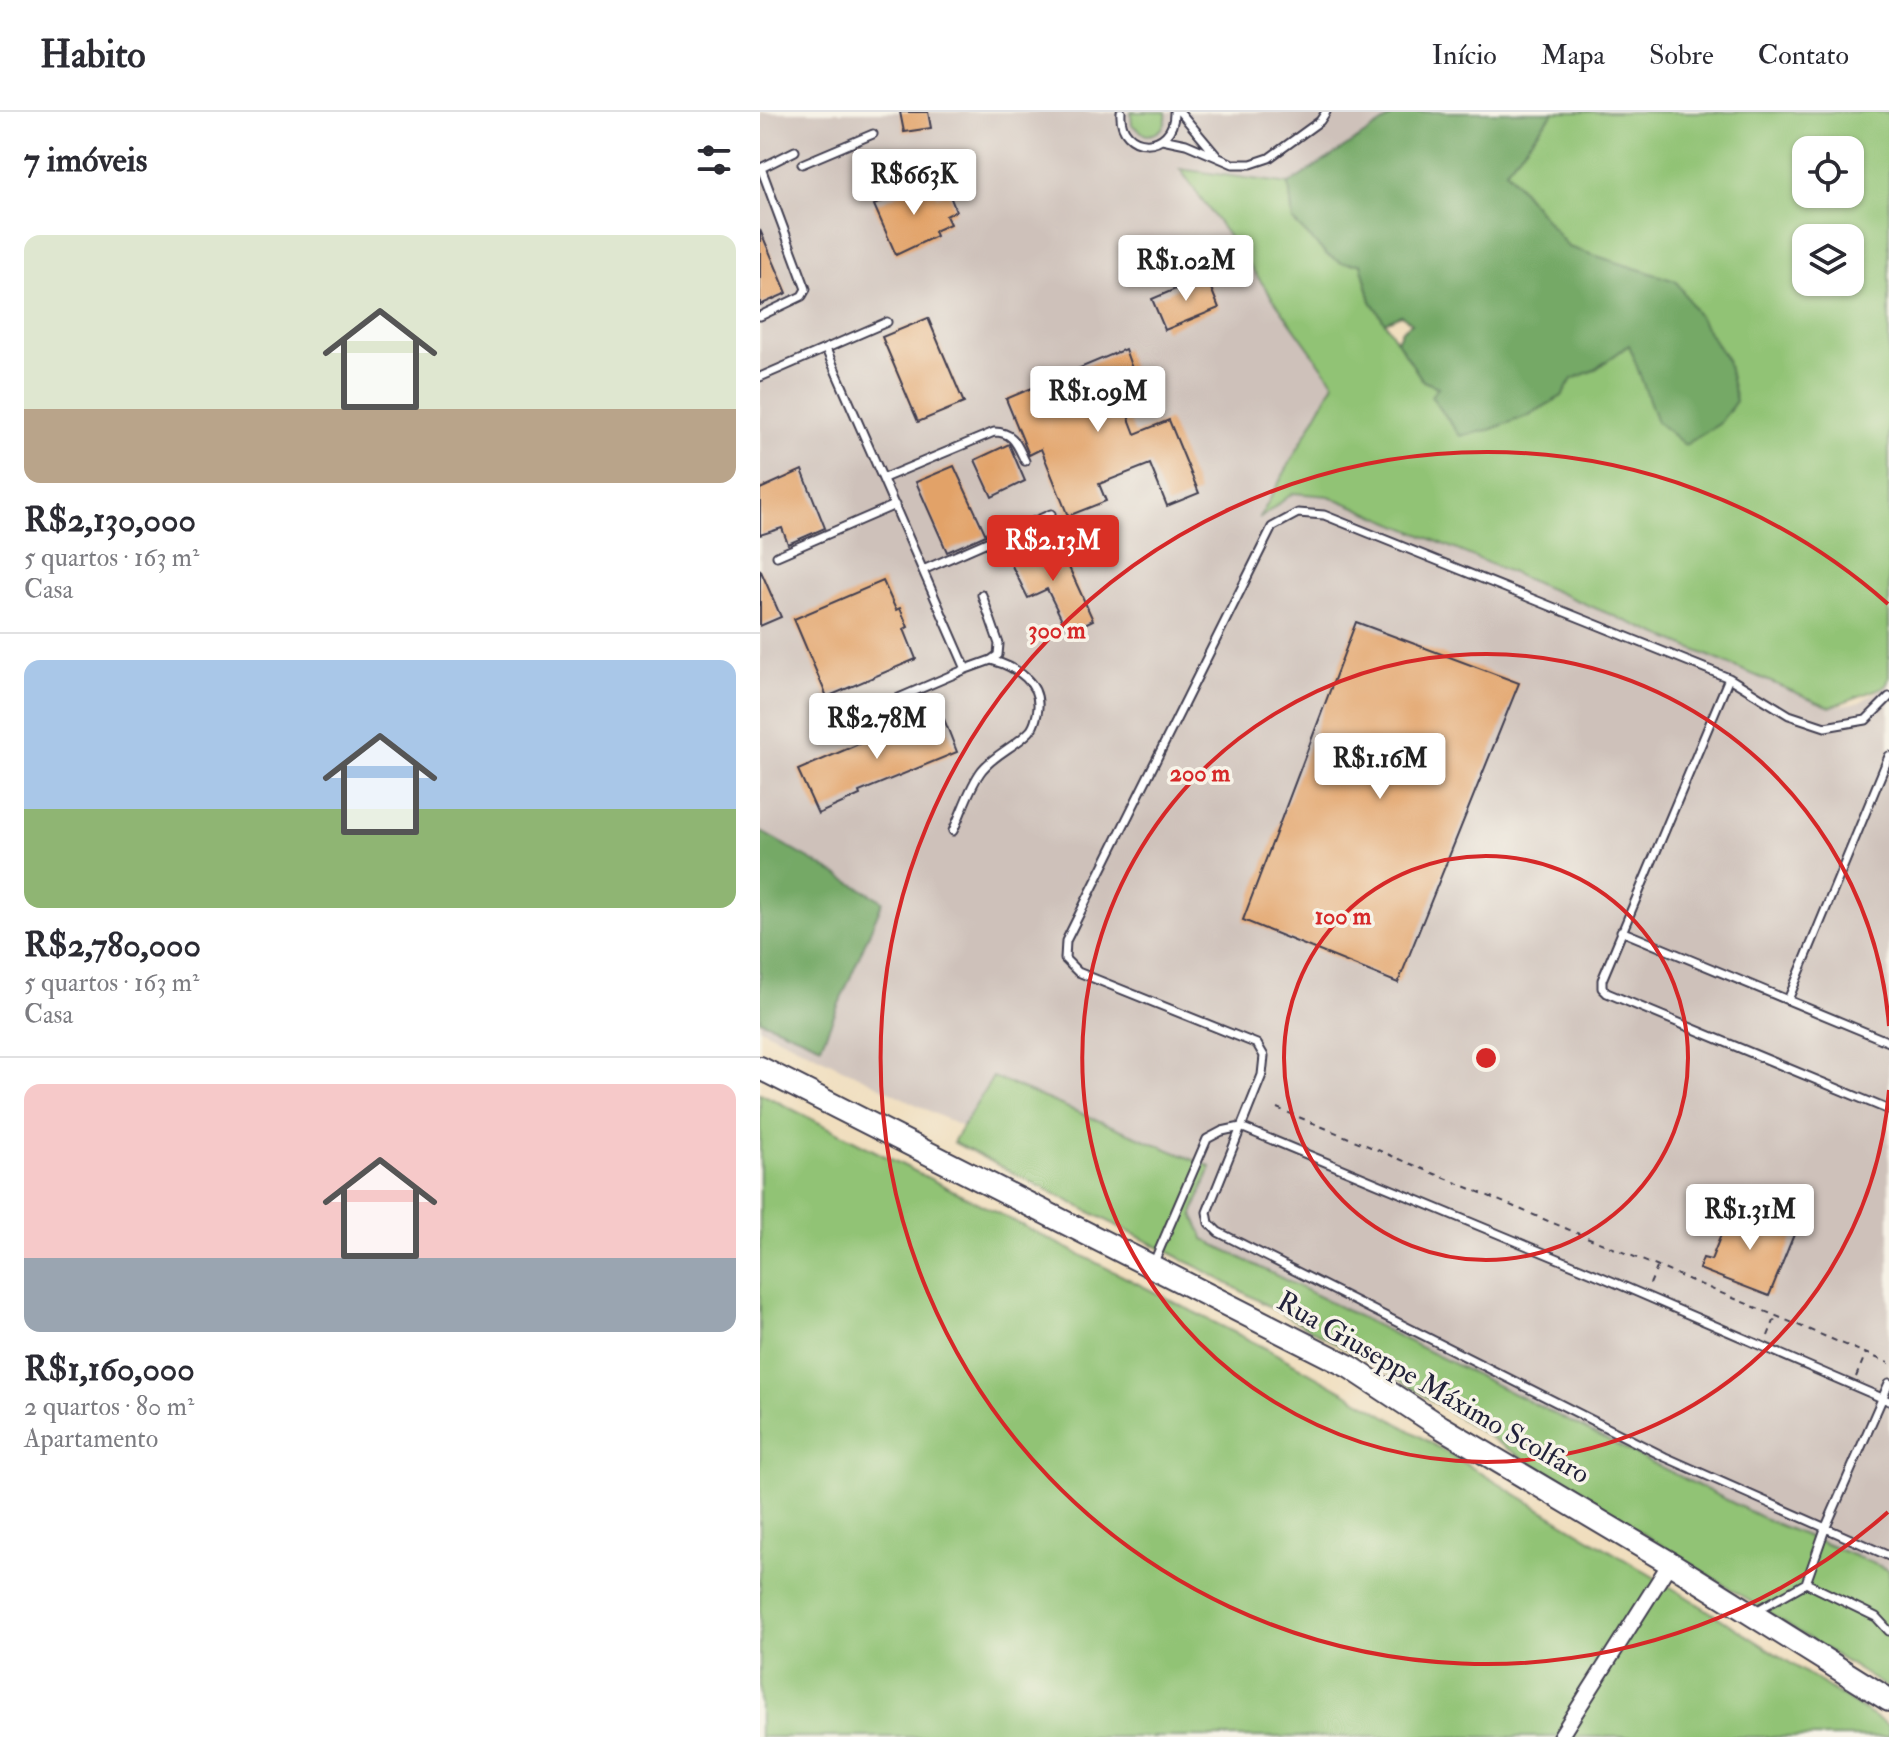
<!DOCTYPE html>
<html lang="pt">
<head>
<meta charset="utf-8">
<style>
  body { margin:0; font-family:"IM FELL Double Pica",serif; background:#f7f7f7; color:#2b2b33; height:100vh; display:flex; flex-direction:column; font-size:30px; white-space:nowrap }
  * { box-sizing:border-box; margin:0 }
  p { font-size:26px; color:#7c7c81 }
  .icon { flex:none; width:44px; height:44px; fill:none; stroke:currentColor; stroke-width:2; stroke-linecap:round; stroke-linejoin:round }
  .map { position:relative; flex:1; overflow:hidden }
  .sheet { display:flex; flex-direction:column; background:#fff; width:760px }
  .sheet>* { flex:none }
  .buttons { position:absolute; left:1032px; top:24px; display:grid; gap:16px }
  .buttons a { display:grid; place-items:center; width:72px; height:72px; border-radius:16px; background:#fff; box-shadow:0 2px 6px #0004; font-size:40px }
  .price { position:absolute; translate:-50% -68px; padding:0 18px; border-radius:8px; background:#fff; color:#222; font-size:26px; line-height:52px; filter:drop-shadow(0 2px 4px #0008) }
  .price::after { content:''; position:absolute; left:50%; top:48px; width:24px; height:18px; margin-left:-12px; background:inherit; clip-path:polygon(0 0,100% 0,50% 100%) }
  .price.on { background:#d93025; color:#fff }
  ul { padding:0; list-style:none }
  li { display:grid; align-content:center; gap:16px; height:424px; padding:0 24px }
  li+li { border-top:2px solid #e1e1e2 }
  li span { display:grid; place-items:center; height:248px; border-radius:16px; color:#555 }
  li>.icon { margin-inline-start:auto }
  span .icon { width:144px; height:144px; fill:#fffc; stroke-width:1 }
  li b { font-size:34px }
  h2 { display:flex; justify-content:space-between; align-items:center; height:96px; padding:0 24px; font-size:34px }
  header { display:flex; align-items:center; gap:48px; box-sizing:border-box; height:112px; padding:0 40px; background:#fff; border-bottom:2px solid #e1e1e2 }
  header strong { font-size:38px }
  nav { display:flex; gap:44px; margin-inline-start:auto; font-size:28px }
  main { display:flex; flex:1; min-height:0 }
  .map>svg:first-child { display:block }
</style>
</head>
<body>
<header>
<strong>Habito</strong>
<nav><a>Início</a><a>Mapa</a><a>Sobre</a><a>Contato</a></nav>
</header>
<main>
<section class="sheet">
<h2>7 imóveis<svg class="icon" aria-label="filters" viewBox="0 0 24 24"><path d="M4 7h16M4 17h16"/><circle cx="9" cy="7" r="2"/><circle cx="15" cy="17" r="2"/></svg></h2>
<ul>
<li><span style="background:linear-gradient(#dfe7d0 70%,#b9a48a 0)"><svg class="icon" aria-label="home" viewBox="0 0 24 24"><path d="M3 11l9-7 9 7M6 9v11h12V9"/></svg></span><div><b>R$2,130,000</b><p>5 quartos · 163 m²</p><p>Casa</p></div></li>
<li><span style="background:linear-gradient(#a9c7e8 60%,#8fb573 0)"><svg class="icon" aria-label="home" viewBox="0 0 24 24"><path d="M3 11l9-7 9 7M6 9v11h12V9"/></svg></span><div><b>R$2,780,000</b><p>5 quartos · 163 m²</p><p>Casa</p></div></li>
<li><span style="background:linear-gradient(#f6c9c9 70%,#9aa5b1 0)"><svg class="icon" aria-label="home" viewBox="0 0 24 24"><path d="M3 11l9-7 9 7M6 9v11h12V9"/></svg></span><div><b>R$1,160,000</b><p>2 quartos · 80 m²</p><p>Apartamento</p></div></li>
</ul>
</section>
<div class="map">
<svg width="1129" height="1625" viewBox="0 0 1129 1625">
  <rect width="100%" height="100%" fill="#f7f3e8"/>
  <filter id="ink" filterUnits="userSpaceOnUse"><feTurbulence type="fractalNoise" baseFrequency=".0125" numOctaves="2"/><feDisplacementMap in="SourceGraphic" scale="16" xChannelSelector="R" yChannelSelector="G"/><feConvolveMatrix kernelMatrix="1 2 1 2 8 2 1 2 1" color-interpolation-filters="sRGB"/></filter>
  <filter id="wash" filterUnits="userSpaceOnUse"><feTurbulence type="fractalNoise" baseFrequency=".006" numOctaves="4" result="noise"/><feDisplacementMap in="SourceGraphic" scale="32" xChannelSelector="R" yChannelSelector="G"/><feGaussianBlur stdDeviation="1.8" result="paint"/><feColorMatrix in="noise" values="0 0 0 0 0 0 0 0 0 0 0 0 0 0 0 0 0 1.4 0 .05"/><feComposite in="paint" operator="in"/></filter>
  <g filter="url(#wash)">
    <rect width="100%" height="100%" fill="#f0debe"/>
    <path fill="#cec1ba" d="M 0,0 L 639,0 L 529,72 L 421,57 L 574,271 L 501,405 L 533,381 L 569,384 L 1070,595 L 1100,590 L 1126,574 L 1129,566 L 1129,1459 L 1007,1408 L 445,1128 L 433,1102 L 451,1055 L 233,965 L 202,1015 L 0,916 Z"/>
    <path fill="#91c374" stroke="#5a7258" stroke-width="2" fill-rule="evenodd" d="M 371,0 L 406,0 C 408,14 399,23 386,23 L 372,13 Z
      M 794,0 L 1129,0 L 1129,566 L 1126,574 L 1070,595 L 569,384 L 533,381 L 499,407 L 574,271 L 420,57 L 529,72 L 533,109 L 582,151 L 601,151 L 611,189 L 663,269 L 679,275 L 700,323 L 767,304 L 802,284 L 811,267 L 834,258 L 870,232 L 967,248 L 916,170 L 808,135 L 746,58 ZM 1046,38 L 1090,38 L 1090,82 L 1046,82 ZM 1046,126 L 1090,126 L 1090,170 L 1046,170 Z
      M 233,965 L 451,1055 L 433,1102 L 445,1128 L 1007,1408 L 1129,1458 L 1129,1577 L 620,1256 L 436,1154 L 193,1030 Z
      M 0,981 L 509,1238 L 611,1295 L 922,1482 L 1129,1614 L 1129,1625 L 0,1625 Z"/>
    <path fill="#74a966" stroke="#4b6650" stroke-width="2" d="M 639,0 L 794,0 L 746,58 L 808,135 L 916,169 L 967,249 L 976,289 L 959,312 L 925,333 L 897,310 L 869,233 L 834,258 L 812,267 L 802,284 L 767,304 L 729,318 L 700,324 L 671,284 L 678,275 L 663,269 L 637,229 L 642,218 L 652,211 L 641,203 L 625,210 L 611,189 L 601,152 L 582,151 L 567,143 L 533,109 L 529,72 Z
      M 0,719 L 123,789 L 61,934 L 0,908 Z"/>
    <g id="blocks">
      <path fill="#e2a268" d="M 140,0 L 168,0 L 171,16 L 144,20 Z
        M 172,72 L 177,84 L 188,79 L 196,99 L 186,104 L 190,112 L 174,119 L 176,124 L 136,143 L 114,93 L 148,78 L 150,82 Z
        M 0,118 L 27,181 L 0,193 Z
        M 446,164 L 459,196 L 405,218 L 392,187 Z
        M 168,206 L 204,291 L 158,310 L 122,225 Z
        M 365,237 L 385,293 L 367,301 L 375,322 L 409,308 L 439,381 L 407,394 L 390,352 L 339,372 L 346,389 L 308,404 L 281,337 L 269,343 L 246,287 Z
        M 249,332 L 265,369 L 232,385 L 215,348 Z
        M 194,354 L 226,423 L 187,440 L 156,370 Z
        M 42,358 L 65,416 L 28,432 L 22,416 L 0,423 L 0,377 Z
        M 297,429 L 333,508 L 308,520 L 287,477 L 268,486 L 250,450 Z
        M 0,457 L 21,505 L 0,514 Z
        M 123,469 L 136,498 L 140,496 L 148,515 L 144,517 L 156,547 L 67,585 L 34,507 Z
        M 596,510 L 759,571 L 638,871 L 483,808 Z
        M 180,597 L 197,640 L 99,680 L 100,683 L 58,702 L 38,658 Z
        M 972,1095 L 1035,1120 L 1009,1184 L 939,1157 L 943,1146 L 951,1148 Z"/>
    </g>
  </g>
  <g filter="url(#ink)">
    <use href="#blocks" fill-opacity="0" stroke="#413e4f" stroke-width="2"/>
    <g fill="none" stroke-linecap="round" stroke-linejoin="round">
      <defs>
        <path id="service" d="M 361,0 C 358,41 415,42 414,0
          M 420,0 L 456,43
          M 402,27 L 426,32 L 473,52 L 491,52 L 509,46 L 560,9 L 566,0
          M 42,52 L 113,22
          M 0,204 L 42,184 L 46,177 L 1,56 L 35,39
          M 66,237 L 206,557 L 231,548 C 256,555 284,571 277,602 C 275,609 275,613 270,619 C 256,634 235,642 222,658 C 209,675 202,700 193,719
          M 0,265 L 127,210
          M 124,366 L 234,320 C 254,320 257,333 265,349
          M 17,444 L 135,393
          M 163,458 L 291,402
          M 222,483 L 239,532 L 238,543 L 231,548
          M 969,566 L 842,868 L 842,876 L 847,881 L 1129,998
          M 1129,585 L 1106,608 L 1065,615 L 1029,603 L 969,566 L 564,403 L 538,401 L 512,415 L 306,829 L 305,847 L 318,860 L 497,932 L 504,944 L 502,963 L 447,1100 L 449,1111 L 458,1120 L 905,1345 L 1129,1444
          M 69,616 L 206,557
          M 861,819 L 1129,930
          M 1028,888 L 1129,644
          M 394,1150 L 447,1027 L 462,1019 L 481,1015 L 842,1165 L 1129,1289
          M 1046,1471 L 1065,1417 L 1129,1271
          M 996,1499 L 1046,1471 L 1116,1505 L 1129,1519"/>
        <path id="minor" d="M 800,1625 L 910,1451"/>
        <path id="secondary" d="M 0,956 L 590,1255 L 681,1315 L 910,1451 L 1129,1588"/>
      </defs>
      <use href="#service" stroke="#413e4f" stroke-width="11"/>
      <use href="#minor" stroke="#413e4f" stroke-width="18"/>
      <use href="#secondary" stroke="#413e4f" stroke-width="26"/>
      <path stroke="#413e4f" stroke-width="2" stroke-dasharray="6 6" stroke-linecap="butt" d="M 517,996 L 1129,1251
        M 890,1172 L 897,1156
        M 1008,1224 L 1016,1204
        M 1096,1265 L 1106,1241"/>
      <use href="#service" stroke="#fff" stroke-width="7"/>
      <use href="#minor" stroke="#fff" stroke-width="14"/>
      <use href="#secondary" stroke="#fff" stroke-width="22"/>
    </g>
  </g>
  <g fill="none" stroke="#d62828" stroke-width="4">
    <circle cx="726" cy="946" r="202"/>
    <path d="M1129 978A404 404 0 1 1 1129 914"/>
    <path d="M1128 1400A606 606 0 1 1 1128 492"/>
  </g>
  <g text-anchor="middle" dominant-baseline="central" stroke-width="7" stroke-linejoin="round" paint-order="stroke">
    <g font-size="28" fill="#22223b" stroke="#f7f3e8">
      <text transform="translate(673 1276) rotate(30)">Rua Giuseppe Máximo Scolfaro</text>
    </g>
  </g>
  <circle cx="726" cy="946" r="12" fill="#d62828" stroke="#f7f3e8" stroke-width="4"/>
  <g font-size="24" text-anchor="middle" font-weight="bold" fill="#d62828" stroke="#f7f3e8" stroke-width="7" stroke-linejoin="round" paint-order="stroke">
    <text x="297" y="526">300 m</text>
    <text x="440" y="669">200 m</text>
    <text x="583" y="812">100 m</text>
  </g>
</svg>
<div class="buttons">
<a><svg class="icon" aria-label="locate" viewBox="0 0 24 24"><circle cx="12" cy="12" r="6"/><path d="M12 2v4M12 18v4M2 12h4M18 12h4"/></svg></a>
<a><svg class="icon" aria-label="layers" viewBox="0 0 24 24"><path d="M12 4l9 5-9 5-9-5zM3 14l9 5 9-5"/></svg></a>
</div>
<b class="price" style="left:154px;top:105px">R$663K</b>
<b class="price" style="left:426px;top:191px">R$1.02M</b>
<b class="price" style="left:338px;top:322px">R$1.09M</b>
<b class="price on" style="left:293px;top:471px">R$2.13M</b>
<b class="price" style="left:117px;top:649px">R$2.78M</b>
<b class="price" style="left:620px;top:689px">R$1.16M</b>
<b class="price" style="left:990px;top:1140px">R$1.31M</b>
</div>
</main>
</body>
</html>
